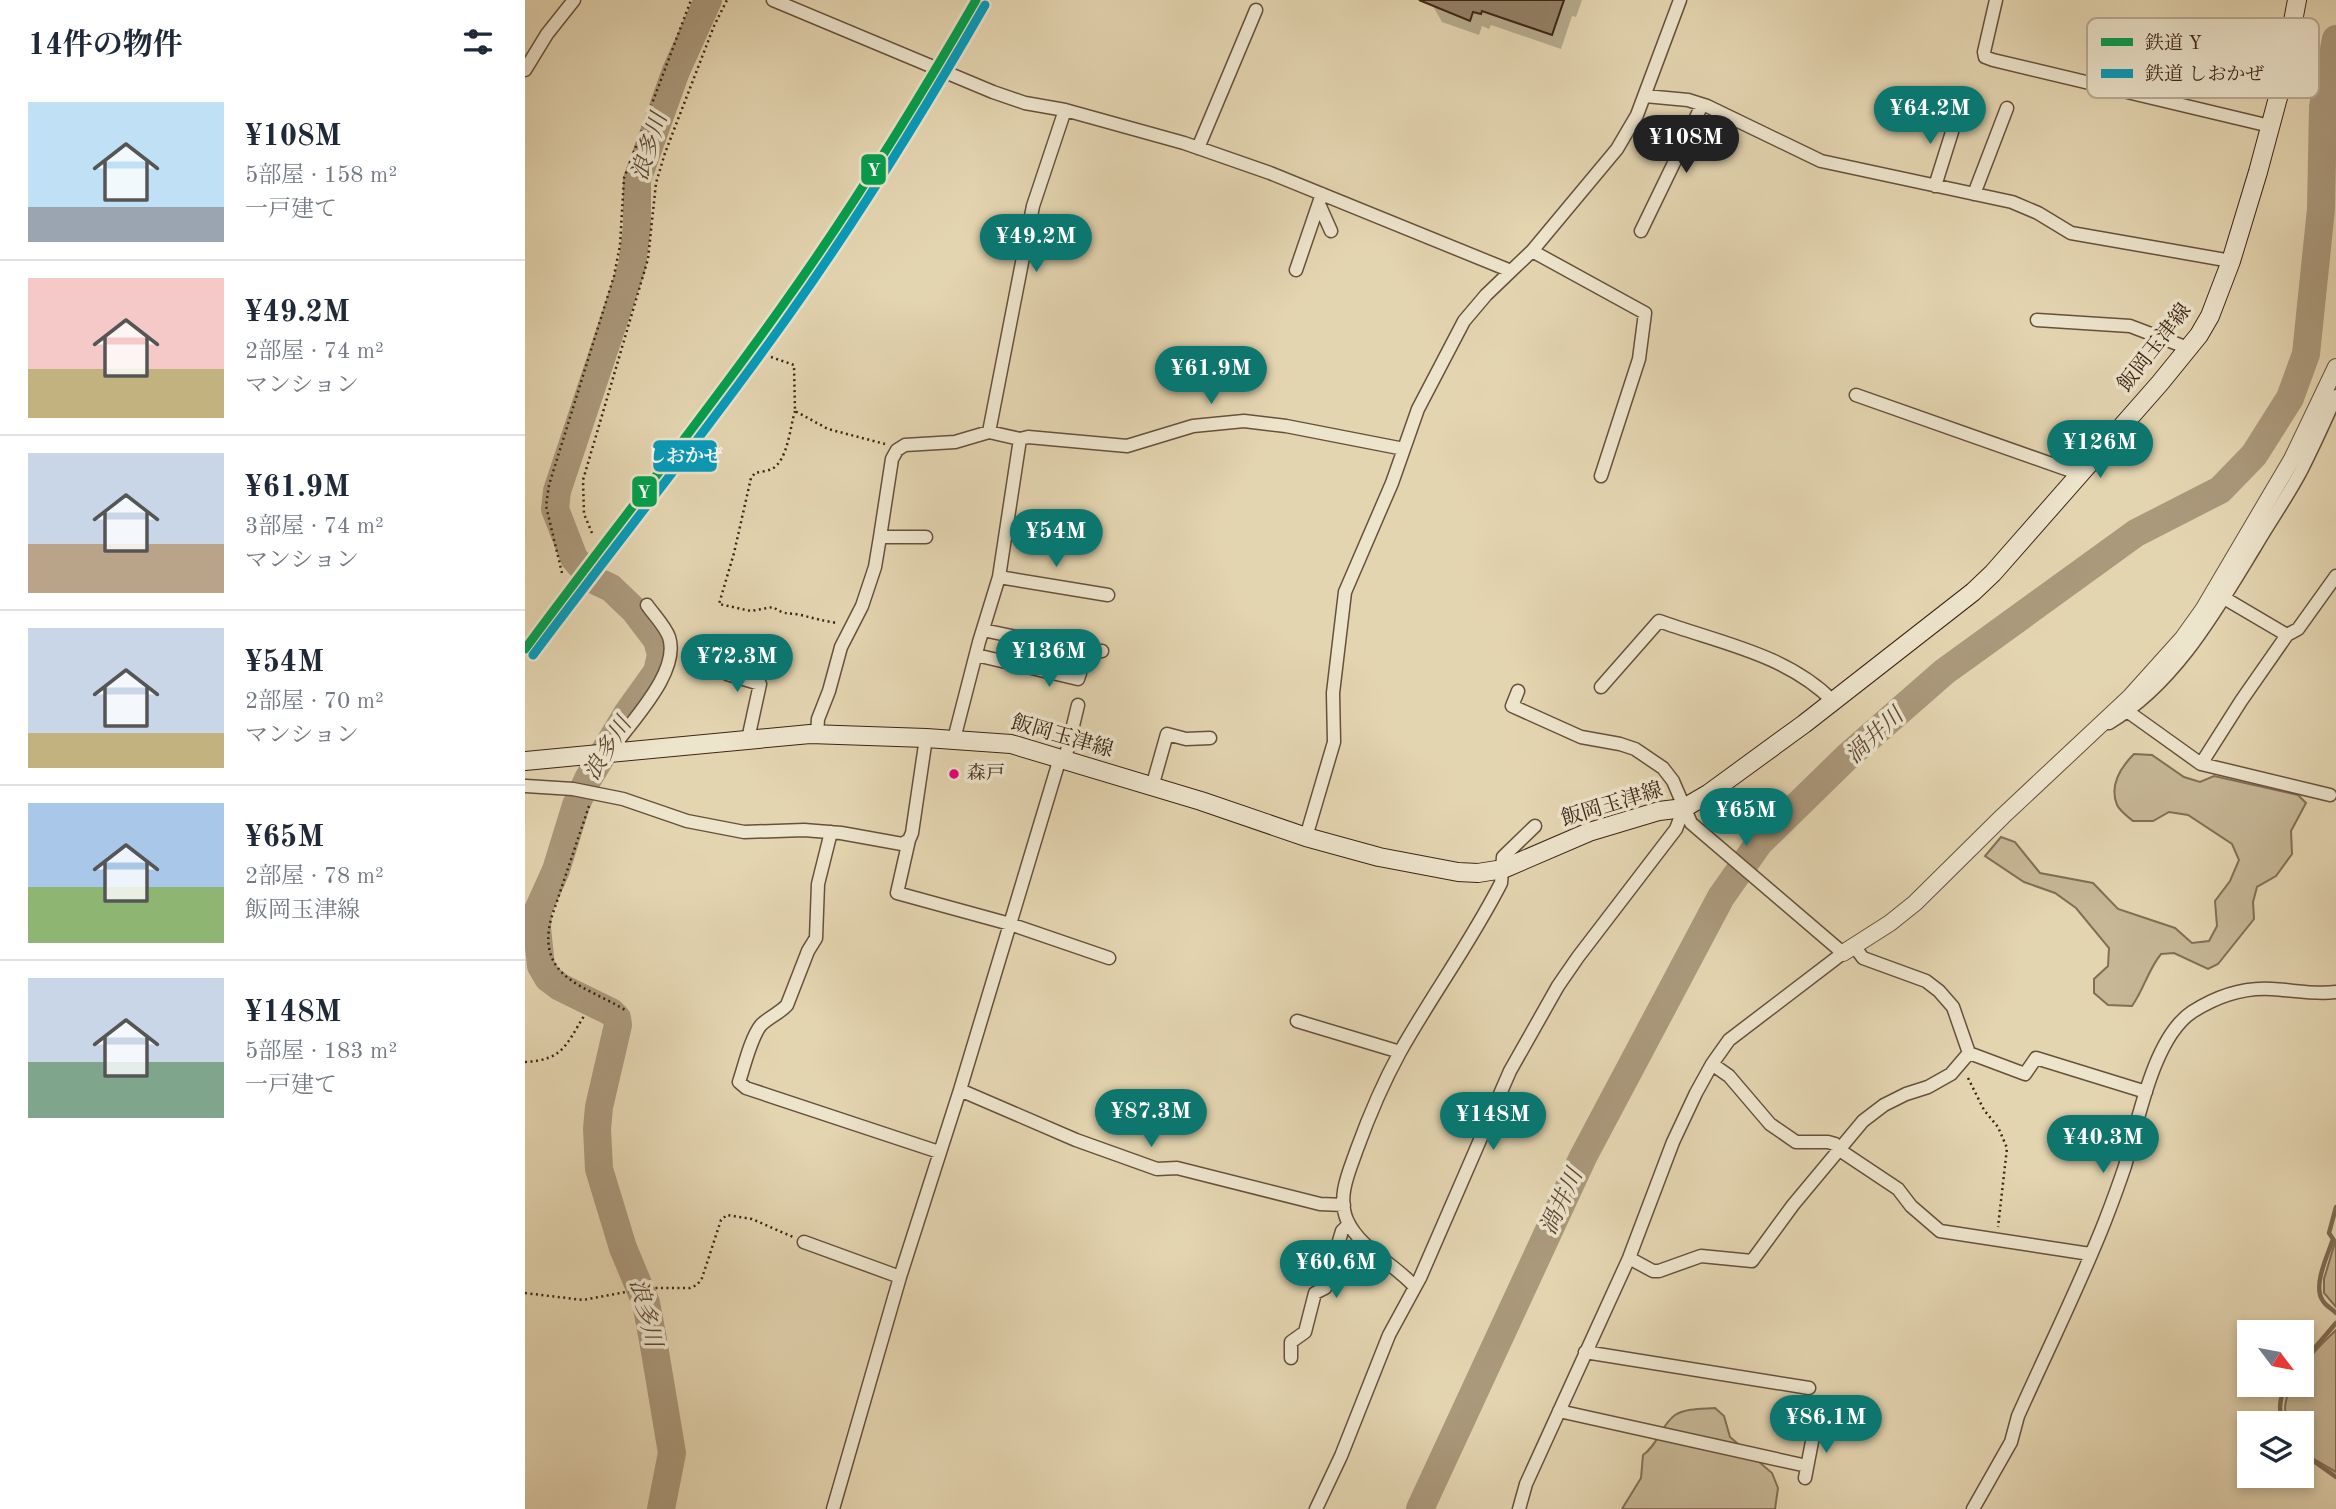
<!DOCTYPE html>
<html lang="ja">
<meta charset="utf-8">
<style>
body{margin:0;font-family:"Old Standard TT","Noto Serif JP",serif;background:#f2f2f3;color:#1f2937;height:100vh;display:flex;flex-direction:column;font-size:26px;white-space:nowrap}
*{box-sizing:border-box;margin:0}
p{font-size:23px;color:#747a83}
.icon{flex:none;width:38px;height:38px;fill:none;stroke:currentColor;stroke-width:2;stroke-linecap:round;stroke-linejoin:round}
.map{position:relative;flex:1;overflow:hidden}
.details{display:flex;flex-direction:column;background:#fff;width:525px}
.details>*{flex:none}
.needle{width:46px;rotate:122deg}
.buttons{position:absolute;left:1712px;top:1320px;display:grid;gap:14px}
.buttons a{display:grid;place-items:center;width:77px;height:77px;border-radius:0px;background:#fff;box-shadow:0 4px 10px #0003;font-size:35px}
.price{position:absolute;translate:-50% -60px;padding:0 16px;border-radius:24px;background:#0f766e;color:#fff;font-size:23px;line-height:46px;filter:drop-shadow(0 2px 4px #0008)}
.price::after{content:'';position:absolute;left:50%;top:42px;width:21px;height:16px;margin-left:-10px;background:inherit;clip-path:polygon(0 0,100% 0,50% 100%)}
.price.current{background:#222;color:#fff}
ul{padding:0;list-style:none}
li{display:flex;align-items:center;gap:21px;height:175px;padding:0 28px}
li+li{border-top:2px solid #e0e1e3}
li span{display:grid;place-items:center;flex:none;width:196px;height:140px;border-radius:0px;color:#555}
li>.icon{margin-inline-start:auto}
span .icon{width:84px;height:84px;fill:#fffc;stroke-width:1}
li b{font-size:30px}
h2{display:flex;justify-content:space-between;align-items:center;height:84px;padding:0 28px;font-size:30px}
main{display:flex;flex:1;min-height:0}
.map>svg:first-child{display:block}
.green{fill:#c7b796;stroke:#826e56;stroke-width:2}
.shadow{fill:#0003}
.lines{fill:none;stroke-linecap:round;stroke-linejoin:round}
.stream{stroke:#7f6b53;stroke-width:4.5}
.river{stroke:#ab997c;stroke-width:28}
.building{fill:#938166;stroke:#3c2515;stroke-width:2}
.minor-casing{stroke:#66513c;stroke-width:15}
.tertiary-casing{stroke:#66513c;stroke-width:18}
.secondary-casing{stroke:#3c2515;stroke-width:20}
.path{stroke:#3c2515;stroke-width:2.5;stroke-dasharray:2 3.5;stroke-linecap:butt}
.minor{stroke:#ede4cc;stroke-width:12}
.tertiary{stroke:#ede4cc;stroke-width:16}
.secondary{stroke:#ede4cc;stroke-width:18}
.rail-1-casing{stroke:#ede4cc;stroke-width:14}
.rail-2-casing{stroke:#ede4cc;stroke-width:14}
.rail-1{stroke:#03a04e;stroke-width:9}
.rail-2{stroke:#069cbc;stroke-width:9}
.bus-dot{fill:#e5007d;stroke:#ede4cc;stroke-width:2.5}
.labels{text-anchor:middle;dominant-baseline:central;stroke-width:7;stroke-linejoin:round;paint-order:stroke}
.bus-label{font-size:19px;fill:#3c2515;stroke:#ede4cc;text-anchor:start}
.street-label{font-size:21px;fill:#3c2515;stroke:#ede4cc}
.water-label{font-size:23px;font-style:italic;fill:#5d4834;stroke:#ede4cc}
.key{fill:#ede4cc;stroke:#b8ab95;stroke-width:2}
.key-label{font-size:19px;fill:#3c2515}
.line-badge{stroke:#ede4cc;stroke-width:2.5}
.badge-label{font-size:19px;text-anchor:middle;font-weight:bold;fill:#fff}
</style>
<main>
<section class="details">
<h2>14件の物件<svg class="icon" aria-label="filters" viewBox="0 0 24 24"><path d="M4 7h16M4 17h16"/><circle cx="9" cy="7" r="2"/><circle cx="15" cy="17" r="2"/></svg></h2>
<ul>
<li><span style="background:linear-gradient(#bfe0f5 75%,#9aa5b1 0)"><svg class="icon" aria-label="home" viewBox="0 0 24 24"><path d="M3 11l9-7 9 7M6 9v11h12V9"/></svg></span><div><b>¥108M</b><p>5部屋 · 158 m²</p><p>一戸建て</p></div></li>
<li><span style="background:linear-gradient(#f6c9c9 65%,#c2b280 0)"><svg class="icon" aria-label="home" viewBox="0 0 24 24"><path d="M3 11l9-7 9 7M6 9v11h12V9"/></svg></span><div><b>¥49.2M</b><p>2部屋 · 74 m²</p><p>マンション</p></div></li>
<li><span style="background:linear-gradient(#c9d6e8 65%,#b9a48a 0)"><svg class="icon" aria-label="home" viewBox="0 0 24 24"><path d="M3 11l9-7 9 7M6 9v11h12V9"/></svg></span><div><b>¥61.9M</b><p>3部屋 · 74 m²</p><p>マンション</p></div></li>
<li><span style="background:linear-gradient(#c9d6e8 75%,#c2b280 0)"><svg class="icon" aria-label="home" viewBox="0 0 24 24"><path d="M3 11l9-7 9 7M6 9v11h12V9"/></svg></span><div><b>¥54M</b><p>2部屋 · 70 m²</p><p>マンション</p></div></li>
<li><span style="background:linear-gradient(#a9c7e8 60%,#8fb573 0)"><svg class="icon" aria-label="home" viewBox="0 0 24 24"><path d="M3 11l9-7 9 7M6 9v11h12V9"/></svg></span><div><b>¥65M</b><p>2部屋 · 78 m²</p><p>飯岡玉津線</p></div></li>
<li><span style="background:linear-gradient(#c9d6e8 60%,#7fa58c 0)"><svg class="icon" aria-label="home" viewBox="0 0 24 24"><path d="M3 11l9-7 9 7M6 9v11h12V9"/></svg></span><div><b>¥148M</b><p>5部屋 · 183 m²</p><p>一戸建て</p></div></li>
</ul>
</section>
<div class="map">
<svg width="1811" height="1509" viewBox="0 0 1811 1509">
<rect width="100%" height="100%" fill="#e4d5b1"/>
<filter id="stains"><feTurbulence type="fractalNoise" baseFrequency=".00286" numOctaves="4"/><feColorMatrix values="0 0 0 0 .2 0 0 0 0 .09 0 0 0 0 .02 0 0 0 .5 -.17"/></filter>
<radialGradient id="worn" r=".72"><stop offset=".6" stop-color="#630" stop-opacity="0"/><stop offset="1" stop-color="#630" stop-opacity=".3"/></radialGradient>
<path class="green" d="M1609,754l18,1 32,22 16,5 14,-6 84,19 8,8 -15,28 1,23 -16,22 -19,11 -4,15 1,17 -36,45 -10,5 -34,-16 -13,1c-13,16 -17,35 -29,52l-24,-1 -14,-12v-14l14,-13 1,-18 -33,-40 -21,-15 -31,-11 -39,-26 16,-19 14,5 25,31 53,10 25,26 57,19 17,15 17,-2 8,-15 -2,-25 15,-20 9,-21 -7,-16 -44,-29 -19,-3 -16,9h-20c-5,-4 -13,-10 -16,-16 -8,-20 4,-38 17,-51z
M1811,1239v68l-12,-14v-14z
M1811,1330v142l-22,-13 -13,-14v-22h-13c-6,-14 -2,-26 4,-39h9c0,-23 19,-38 35,-54z
M1190,1408l9,8 6,21 42,36 6,15 -3,21h-153l19,-31 2,-23c15,-10 18,-30 32,-40 12,-7 27,-6 40,-7z"/>
<path class="shadow" d="M911,0h146l-6,17 -4,-1 -11,33 -70,-24 -2,4 -7,-3 -3,9 -37,-13 -9,-16z"/>
<g class="lines">
<path class="stream" d="M1811,1207l-7,26 4,6c-5,16 -21,47 -10,62 3,5 9,8 13,12
M1776,1364l35,-41
M1758,1423c-5,-13 -3,-27 4,-39
M1776,1452l35,25"/>
<path class="river" d="M136,1509l11,-56 -19,-113 -7,-37 -23,-55 -24,-79 -2,-40 2,-22 19,-82 -1,-7 -6,-6 -51,-25 -12,-9 -7,-12 -4,-38 1,-18 18,-40 20,-65 12,-26 39,-65 30,-42 4,-17 -4,-15 -22,-29 -24,-23 -19,-9 -18,-21 -19,-49 2,-18 75,-225 5,-40v-46l39,-109 32,-71
M895,1509l163,-352 138,-260 38,-54 89,-87 96,-84 192,-139 84,-43 34,-35 36,-57 16,-44 15,-145 2,-102 13,-68"/>
</g>
<path class="building" d="M894,0h145l-12,35 -70,-24 -1,3 -8,-2 -3,9z"/>
<g class="lines">
<g class="minor-casing">
<path id="minor" d="M248,0l220,92 32,11 40,7 119,33 86,30 241,98 21,-20 85,-102 20,-34 43,-115
M1471,0l-12,52 1,5 8,3 277,66
M1674,57l87,5
M0,70l22,-36 27,-34
M1120,96l43,4 19,6 114,55 191,41 26,11 33,20 160,28
M673,148l58,-138
M1410,186l22,-70
M1449,194l33,-86
M794,204l12,27
M1116,231l61,-126
M1007,251l113,62 -6,46 -38,117
M771,270l26,-76
M1512,320l93,6 58,22
M1331,395l224,79
M464,432l44,-226 32,-96
M495,439l8,-2 99,9 66,-20 51,-5 42,5 118,23
M401,537h-46l12,-78 5,-9 8,-5 50,-3 34,-10 31,7 -21,138 -20,65 -25,97
M474,577l109,18
M1699,598l63,37
M458,630l104,22 15,-1
M451,655l102,24 9,-27
M203,668l-1,6 33,10 -12,55
M1076,687l58,-66c61,22 127,33 174,80
M993,691l-6,15 69,31 39,7 15,5 28,19 10,13 18,42 152,130 -114,87 -17,24 -16,29 -23,49 -44,116 -103,226 -7,25
M1602,711l74,53 129,31
M1584,723c66,-39 107,-112 146,-176 15,-26 33,-51 47,-78 12,-24 23,-48 34,-73
M292,734l1,-15 11,-28 12,-44 21,-41 13,-39 5,-30
M95,750l-2,-9c18,-25 62,-71 51,-104 -4,-11 -15,-22 -22,-32
M540,759l13,-54
M1676,764l40,-63 46,-66 11,-6 38,-53
M1,786l47,3 50,10 64,22 57,11 60,-2 37,3 61,11 7,-4 3,-7 14,-95
M627,787l15,-53 19,5 24,-1
M306,832l-13,52 -2,54 -8,13 -21,54c-7,8 -18,12 -26,20 -10,12 -17,42 -22,57l7,6 193,64
M781,837l28,-95 -1,-49 12,-101 47,-109 26,-74 46,-88 22,-26 25,-24
M384,840l-12,53 113,31 99,34
M1329,946l9,12 63,23 13,10 14,16 16,46 56,21 11,-16 110,34
M772,1021l103,31
M1187,1064l17,12 41,48 26,18h32l7,2 9,9 54,36 13,17 29,25 150,23
M435,1090l116,50 81,29 20,-1 143,36 24,1
M279,1242l96,35
M1104,1258l24,13h6l42,-15 51,5 41,-56 70,-84 21,-16 22,-11 22,-7 23,-13 18,-21
M890,1287c-20,-23 -55,-38 -68,-67 -10,-24 2,-48 10,-71 12,-33 26,-66 43,-97 32,-57 71,-110 101,-169l2,-26 32,-31
M1060,1352l224,36
M766,1358v-16l14,-10 10,-39 10,-5 17,-57 7,-7
M1034,1411l248,55
M1277,1413c9,13 16,13 31,13
M1280,1478l10,-52
M308,1509l67,-232 60,-187 100,-332
M791,1509l25,-53 48,-121 31,-57 90,-207 48,-85 20,-29 98,-128 8,-21
M1448,1509l38,-67 7,-26c29,-65 61,-129 87,-195 7,-18 14,-37 20,-55 13,-44 28,-128 67,-154 25,-16 51,-25 80,-23 21,1 43,6 64,3"/>
</g>
<g class="tertiary-casing">
<path id="tertiary" d="M1318,953l47,-30 25,-20 88,-87 127,-119 53,-59 20,-28 89,-151 44,-92"/>
</g>
<g class="secondary-casing">
<path id="secondary" d="M0,761l285,-27 116,4 85,6 190,57 105,36 73,20 79,15 20,1 25,-4 86,-37 70,-21 25,-3 24,-14 96,-70 169,-132 20,-19 167,-190 39,-48 11,-19 21,-55 27,-89 22,-82 17,-90"/>
</g>
<path class="path" d="M246,357l23,8 1,46 33,18 57,15
M270,411c-5,16 -7,49 -23,58 -5,2 -12,3 -17,4l-4,5 -17,75 -15,51 32,7 22,-4c13,9 15,5 28,8 12,3 23,6 36,8
M67,533l-8,-19 -1,-34 65,-221 8,-76 9,-30 49,-127 13,-26
M37,573l-16,-67 3,-21 65,-209 6,-31 4,-67 67,-178
M64,806l-38,113c-15,60 36,67 74,91
M0,1062c38,-2 41,-17 59,-46
M1443,1078l16,32 14,17 9,21 -9,79
M0,1293l58,7 64,-12h43l7,-3 5,-7 19,-58 6,-5 25,4 41,18"/>
<use href="#minor" class="minor"/>
<use href="#tertiary" class="tertiary"/>
<use href="#secondary" class="secondary"/>
<g class="rail-1-casing">
<path id="rail-1" d="M0,649c84,-114 173,-224 255,-340 71,-99 135,-203 196,-309"/>
</g>
<g class="rail-2-casing">
<path id="rail-2" d="M8,655c85,-114 174,-224 256,-340 71,-100 135,-204 196,-310"/>
</g>
<use href="#rail-1" class="rail-1"/>
<use href="#rail-2" class="rail-2"/>
</g>
<circle class="bus-dot" cx="429" cy="774" r="6"/>
<g class="labels">
<g class="bus-label">
<text x="442" y="774">森戸</text>
</g>
<g class="street-label">
<text transform="translate(1630 348) rotate(-52)">飯岡玉津線</text>
<text transform="translate(537 737) rotate(16)">飯岡玉津線</text>
<text transform="translate(1087 805) rotate(-17)">飯岡玉津線</text>
</g>
<g class="water-label">
<text transform="translate(125 147) rotate(-72)">浪多川</text>
<text transform="translate(1350 736) rotate(-43)">渦井川</text>
<text transform="translate(83 749) rotate(-58)">浪多川</text>
<text transform="translate(1037 1202) rotate(-65)">渦井川</text>
<text transform="translate(120 1313) rotate(76)">浪多川</text>
</g>
</g>
<rect x="1562" y="18" width="232" height="80" rx="10" class="key"/>
<rect x="1576" y="38" width="32" height="8" fill="#03a04e"/>
<rect x="1576" y="69" width="32" height="9" fill="#069cbc"/>
<g class="key-label">
<text x="1620" y="49">鉄道 Y</text>
<text x="1620" y="80">鉄道 しおかぜ</text>
</g>
<g class="line-badge">
<rect x="335" y="153" width="27" height="33" rx="7" fill="#03a04e"/>
<rect x="127" y="439" width="66" height="34" rx="7" fill="#069cbc"/>
<rect x="106" y="475" width="27" height="33" rx="7" fill="#03a04e"/>
</g>
<g class="badge-label">
<text x="349" y="176">Y</text>
<text x="160" y="462">しおかぜ</text>
<text x="119" y="498">Y</text>
</g>
<rect width="100%" height="100%" filter="url(#stains)"/>
<rect width="100%" height="100%" fill="url(#worn)"/>
</svg>
<div class="buttons">
<a><svg class="needle" viewBox="-14 -14 28 28"><path d="M0-13l5 13h-10z" fill="#e53935"/><path d="M0 13l5-13h-10z" fill="#747a83"/></svg></a>
<a><svg class="icon" aria-label="layers" viewBox="0 0 24 24"><path d="M12 4l9 5-9 5-9-5zM3 14l9 5 9-5"/></svg></a>
</div>
<b class="price" style="left:1405px;top:146px">¥64.2M</b>
<b class="price current" style="left:1161px;top:175px">¥108M</b>
<b class="price" style="left:511px;top:274px">¥49.2M</b>
<b class="price" style="left:686px;top:406px">¥61.9M</b>
<b class="price" style="left:1575px;top:480px">¥126M</b>
<b class="price" style="left:531px;top:569px">¥54M</b>
<b class="price" style="left:524px;top:689px">¥136M</b>
<b class="price" style="left:212px;top:694px">¥72.3M</b>
<b class="price" style="left:1221px;top:848px">¥65M</b>
<b class="price" style="left:626px;top:1149px">¥87.3M</b>
<b class="price" style="left:968px;top:1152px">¥148M</b>
<b class="price" style="left:1578px;top:1175px">¥40.3M</b>
<b class="price" style="left:811px;top:1300px">¥60.6M</b>
<b class="price" style="left:1301px;top:1455px">¥86.1M</b>
</div>
</main>
